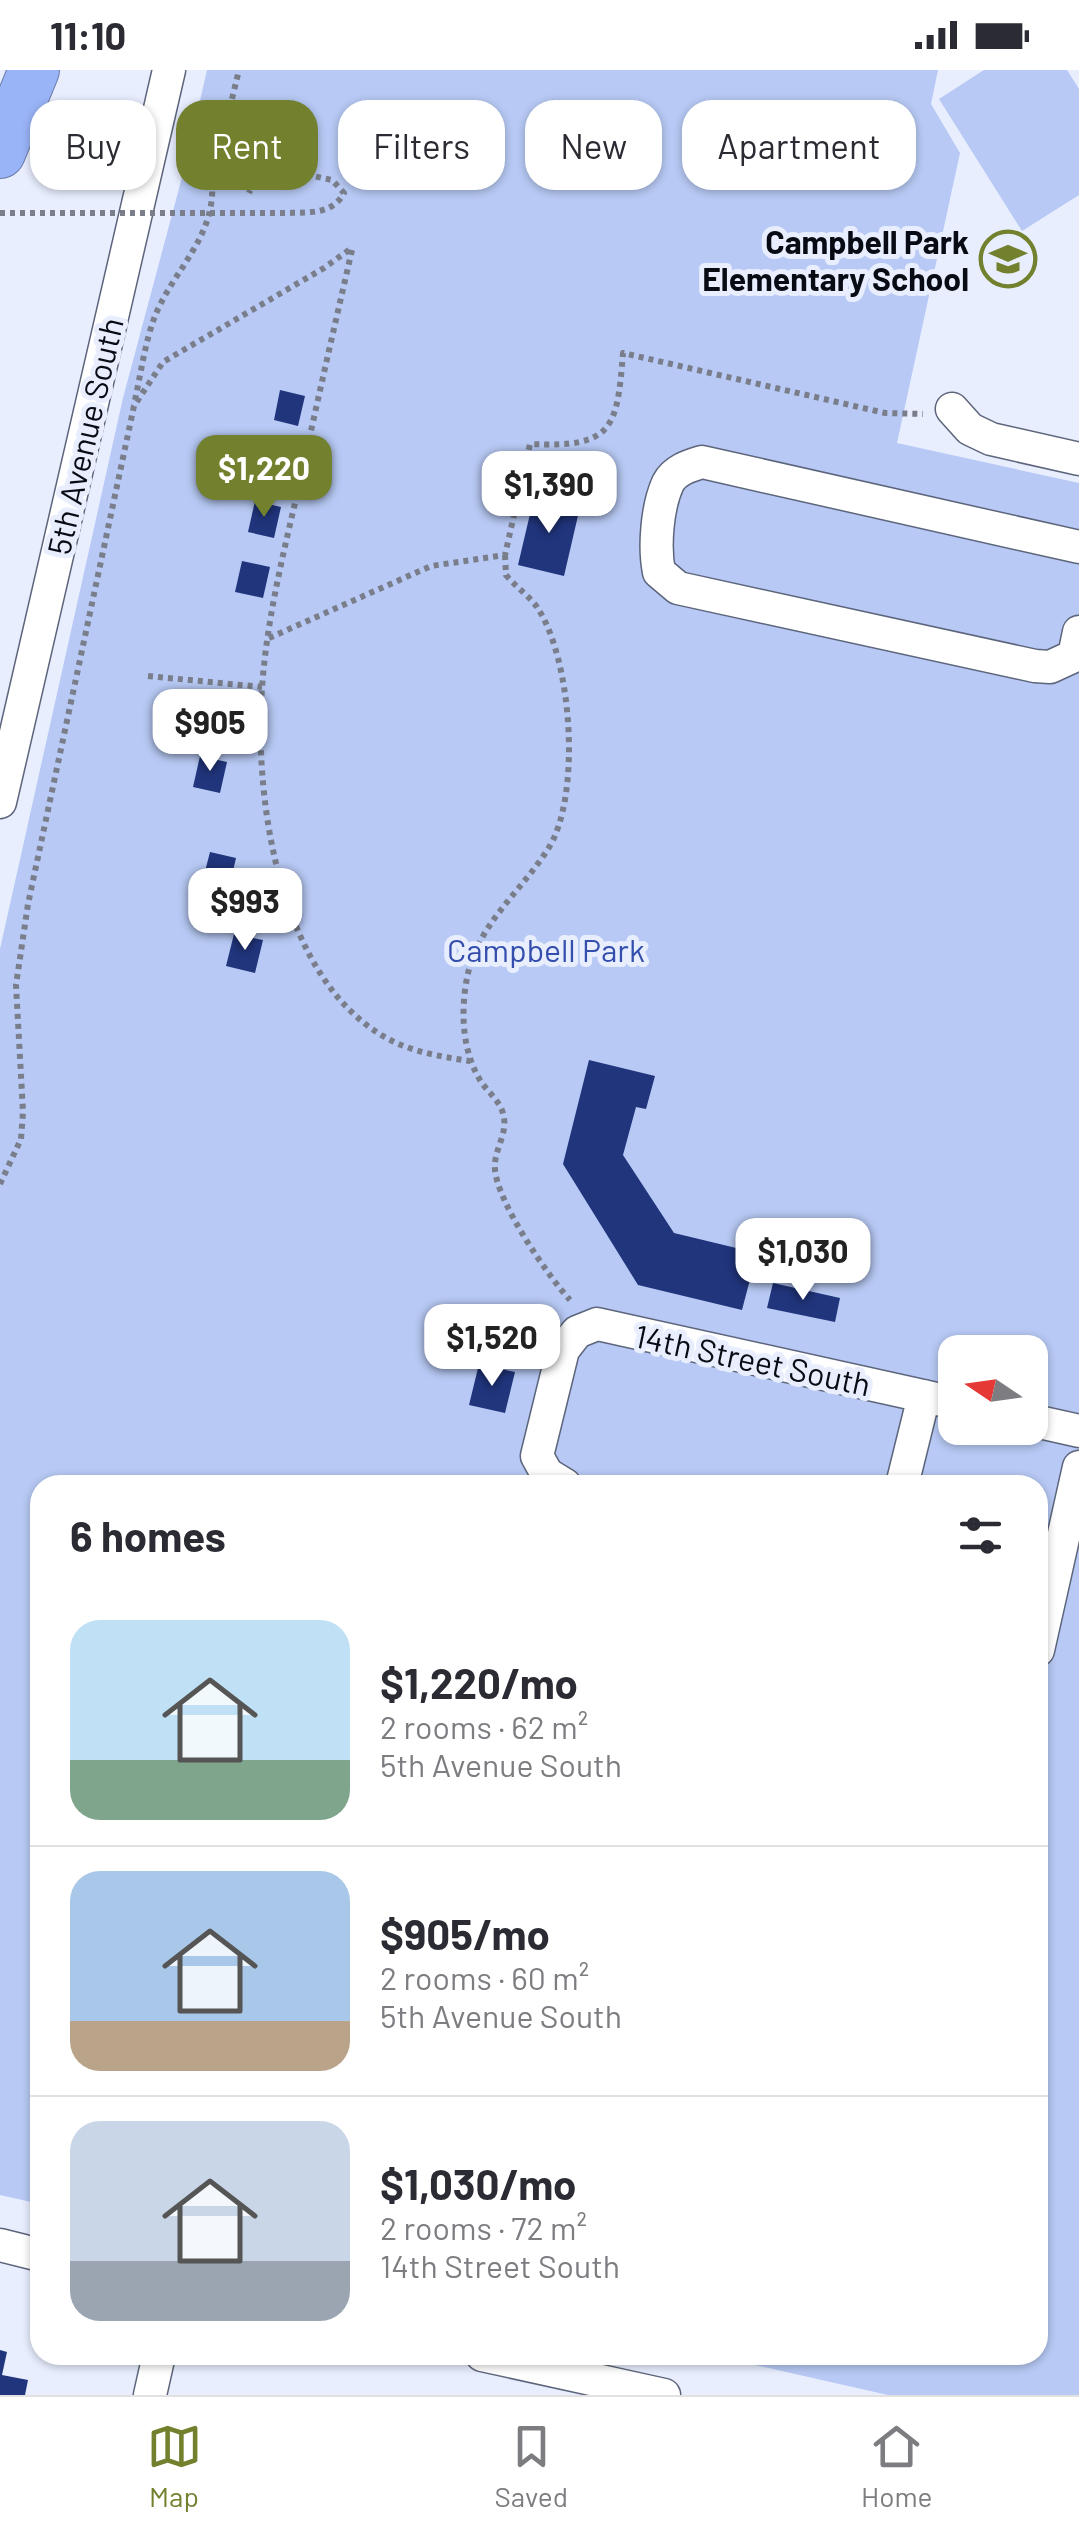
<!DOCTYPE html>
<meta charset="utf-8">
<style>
body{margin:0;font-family:Barlow,sans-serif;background:#f2f2f3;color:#2b2b33;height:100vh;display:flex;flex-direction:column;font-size:38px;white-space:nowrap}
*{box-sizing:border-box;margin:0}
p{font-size:32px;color:#7c7c81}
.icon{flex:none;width:55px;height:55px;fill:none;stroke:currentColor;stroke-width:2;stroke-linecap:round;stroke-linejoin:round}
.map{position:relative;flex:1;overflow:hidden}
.details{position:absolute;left:30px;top:1405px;width:1018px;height:890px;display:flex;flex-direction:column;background:#fff;border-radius:30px;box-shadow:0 2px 8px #0004}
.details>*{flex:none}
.banner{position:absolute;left:30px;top:30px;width:1020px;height:90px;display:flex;gap:20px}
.needle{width:65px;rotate:283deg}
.controls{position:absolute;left:938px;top:1265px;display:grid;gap:20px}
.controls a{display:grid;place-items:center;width:110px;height:110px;border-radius:20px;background:#fff;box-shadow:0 2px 8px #0004;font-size:50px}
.price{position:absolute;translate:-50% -85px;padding:0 22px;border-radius:20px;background:#fff;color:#222;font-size:32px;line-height:65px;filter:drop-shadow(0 2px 5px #0008)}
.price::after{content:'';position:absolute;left:50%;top:60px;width:30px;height:22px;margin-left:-15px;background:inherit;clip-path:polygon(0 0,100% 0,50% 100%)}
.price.selected{background:#73812f;color:#fff}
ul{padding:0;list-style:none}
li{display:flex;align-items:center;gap:30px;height:250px;padding:0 40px}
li+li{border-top:2px solid #e1e1e2}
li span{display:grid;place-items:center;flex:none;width:280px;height:200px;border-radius:30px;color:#555}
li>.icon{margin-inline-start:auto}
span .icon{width:120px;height:120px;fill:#fffc;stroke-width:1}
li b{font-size:42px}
h2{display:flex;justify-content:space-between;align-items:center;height:120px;padding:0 40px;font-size:42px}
.chip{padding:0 35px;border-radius:30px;background:#fff;box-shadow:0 2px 8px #0004;font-size:35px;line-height:90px}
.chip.selected{background:#73812f;color:#fff}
.status{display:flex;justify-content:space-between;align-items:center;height:70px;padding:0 50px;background:#fff;direction:ltr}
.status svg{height:28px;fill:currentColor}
.dock{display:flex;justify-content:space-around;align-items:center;height:140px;border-top:2px solid #e1e1e2;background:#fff;font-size:28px;color:#7c7c81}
.dock a{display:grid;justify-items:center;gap:5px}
.dock .selected{color:#73812f}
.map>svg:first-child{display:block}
.green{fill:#b7c9f4;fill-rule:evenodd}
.building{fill:#21357d}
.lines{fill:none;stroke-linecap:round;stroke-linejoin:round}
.minor-casing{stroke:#5c657b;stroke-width:35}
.highway-casing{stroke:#6779a8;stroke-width:52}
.path{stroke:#797e8a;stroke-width:6;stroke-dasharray:5 5;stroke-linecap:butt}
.minor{stroke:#fff;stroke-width:32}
.highway{stroke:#9ab4f8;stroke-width:50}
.path-bridge{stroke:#797e8a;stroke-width:6;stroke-dasharray:5 5;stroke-linecap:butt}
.labels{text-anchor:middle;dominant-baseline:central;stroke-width:10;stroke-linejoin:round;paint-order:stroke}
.poi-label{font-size:32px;font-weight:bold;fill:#080b13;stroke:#e8eefe;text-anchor:end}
.street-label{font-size:32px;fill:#080b13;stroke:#e8eefe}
.park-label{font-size:32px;fill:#344ead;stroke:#e8eefe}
</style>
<div class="status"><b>11:10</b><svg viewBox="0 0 49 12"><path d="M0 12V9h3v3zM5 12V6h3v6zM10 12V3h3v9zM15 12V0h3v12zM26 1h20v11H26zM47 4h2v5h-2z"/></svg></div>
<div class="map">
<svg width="1079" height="2325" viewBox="0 0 1079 2325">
<rect width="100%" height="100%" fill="#e8eefe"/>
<path class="green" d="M207,0h731l-7,34 29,49 -63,290 182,40v1912h-191l-177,-40h327v-870h-998v719l-40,-9v-1246l123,-551 62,-232zM955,1282h75v76h-75z
M984,0h83l12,19v106l-57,36 -83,-132z"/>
<path class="building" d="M280,320l25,6 -7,30 -24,-6z
M534,427l46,10 -16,69 -46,-11z
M255,431l26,6 -7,31 -26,-6z
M242,491l28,6 -7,31 -28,-6z
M200,686l27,6 -7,31 -27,-6z
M210,782l26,6 -7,31 -27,-6z
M234,864l29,6 -8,33 -29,-7z
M589,990l66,16 -9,33 -10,-2 -13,48 51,78 83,20 -15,57 -104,-25 -75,-121z
M773,1170l40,9 -3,14 -41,-9z
M773,1213l67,15 -5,24 -68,-14z
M479,1294l36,8 -10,41 -36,-8z
M0,2280l7,2 -5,23 26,5 -3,15h-25z"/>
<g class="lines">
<g class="minor-casing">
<path id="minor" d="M952,339l18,20 21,10 88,20
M1079,477l-377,-85c-13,4 -27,8 -34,21 -11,24 -14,64 -9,89l19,16 357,78 15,1 24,-11 5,-24
M0,732l169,-732
M1030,1350l49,11
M565,1415l-18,-11 -10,-18 26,-106 14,-18 20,-8 358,79
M902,1415l22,-89
M1038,1580l41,-183
M0,2175l40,10
M482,2285l182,40
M150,2325l9,-40"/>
</g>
<g class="highway-casing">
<path id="highway" d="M0,83l34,-83"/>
</g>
<path class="path" d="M352,180c-18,78 -36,157 -53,236 -17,73 -36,148 -38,224 -4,105 23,268 122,326 27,16 56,20 86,25
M135,330c6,-27 10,-58 20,-84 19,-47 61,-79 57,-134l27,-112
M505,485l1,20c9,11 23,21 31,32 35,52 45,189 11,242 -26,41 -66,72 -79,120 -9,36 -8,80 11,111 8,13 22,22 24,38 3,17 -11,34 -9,52 3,33 52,105 75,130
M269,568l162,-72 74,-11 25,-111c83,4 87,-15 93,-91l262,60 38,1
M148,606l114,11
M0,1114l21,-45 2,-27 -7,-127 12,-81 106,-498 29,-44 161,-94 29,-21"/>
<use href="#minor" class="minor"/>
<use href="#highway" class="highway"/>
<path class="path-bridge" d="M0,143h287c22,-1 45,2 57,-20l-12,-13 -42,-9 -24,2 -10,6 -7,14"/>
</g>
<defs>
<g id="school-ring" transform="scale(2.875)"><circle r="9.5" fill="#e8eefe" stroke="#73812f" stroke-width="1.5"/><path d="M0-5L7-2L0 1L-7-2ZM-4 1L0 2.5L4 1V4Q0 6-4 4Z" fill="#73812f"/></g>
</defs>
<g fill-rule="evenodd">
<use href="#school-ring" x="1008" y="189"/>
</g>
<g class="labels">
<g class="poi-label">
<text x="969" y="171">Campbell Park<tspan x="969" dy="37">Elementary School</tspan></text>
</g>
<g class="street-label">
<text transform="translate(84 366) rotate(-77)">5th Avenue South</text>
<text transform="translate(753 1289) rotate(12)">14th Street South</text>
</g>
<g class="park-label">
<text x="546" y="879">Campbell Park</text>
</g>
</g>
</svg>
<div class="controls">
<a><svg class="needle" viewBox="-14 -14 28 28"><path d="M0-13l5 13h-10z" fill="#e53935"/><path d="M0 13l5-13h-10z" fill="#7c7c81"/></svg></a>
</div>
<b class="price selected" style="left:264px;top:450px">$1,220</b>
<b class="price" style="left:549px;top:466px">$1,390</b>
<b class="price" style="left:210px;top:704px">$905</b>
<b class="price" style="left:245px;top:883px">$993</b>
<b class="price" style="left:803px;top:1233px">$1,030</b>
<b class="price" style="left:492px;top:1319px">$1,520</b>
<div class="banner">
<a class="chip">Buy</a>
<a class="chip selected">Rent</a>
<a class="chip">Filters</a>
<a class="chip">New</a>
<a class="chip">Apartment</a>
</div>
<section class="details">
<h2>6 homes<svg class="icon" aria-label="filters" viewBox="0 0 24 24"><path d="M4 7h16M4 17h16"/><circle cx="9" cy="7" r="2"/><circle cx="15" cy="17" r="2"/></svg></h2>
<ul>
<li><span style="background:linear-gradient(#bfe0f5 70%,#7fa58c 0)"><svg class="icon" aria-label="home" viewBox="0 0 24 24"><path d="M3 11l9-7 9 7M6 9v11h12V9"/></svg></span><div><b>$1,220/mo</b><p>2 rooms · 62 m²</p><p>5th Avenue South</p></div></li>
<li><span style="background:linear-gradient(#a9c7e8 75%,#b9a48a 0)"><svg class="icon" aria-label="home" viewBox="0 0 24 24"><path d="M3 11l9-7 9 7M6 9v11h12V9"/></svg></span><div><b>$905/mo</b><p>2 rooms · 60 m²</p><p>5th Avenue South</p></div></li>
<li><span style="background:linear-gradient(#c9d6e8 70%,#9aa5b1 0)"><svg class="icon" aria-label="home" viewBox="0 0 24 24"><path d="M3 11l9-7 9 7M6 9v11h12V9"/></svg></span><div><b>$1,030/mo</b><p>2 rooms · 72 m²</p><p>14th Street South</p></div></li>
</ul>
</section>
</div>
<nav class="dock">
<a class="selected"><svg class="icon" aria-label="map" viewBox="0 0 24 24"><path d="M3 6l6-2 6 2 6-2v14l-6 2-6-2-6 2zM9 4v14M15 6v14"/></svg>Map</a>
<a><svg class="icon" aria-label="saved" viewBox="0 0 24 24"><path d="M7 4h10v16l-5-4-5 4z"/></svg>Saved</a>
<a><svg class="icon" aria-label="home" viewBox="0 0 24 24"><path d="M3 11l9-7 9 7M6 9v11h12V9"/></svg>Home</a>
</nav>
